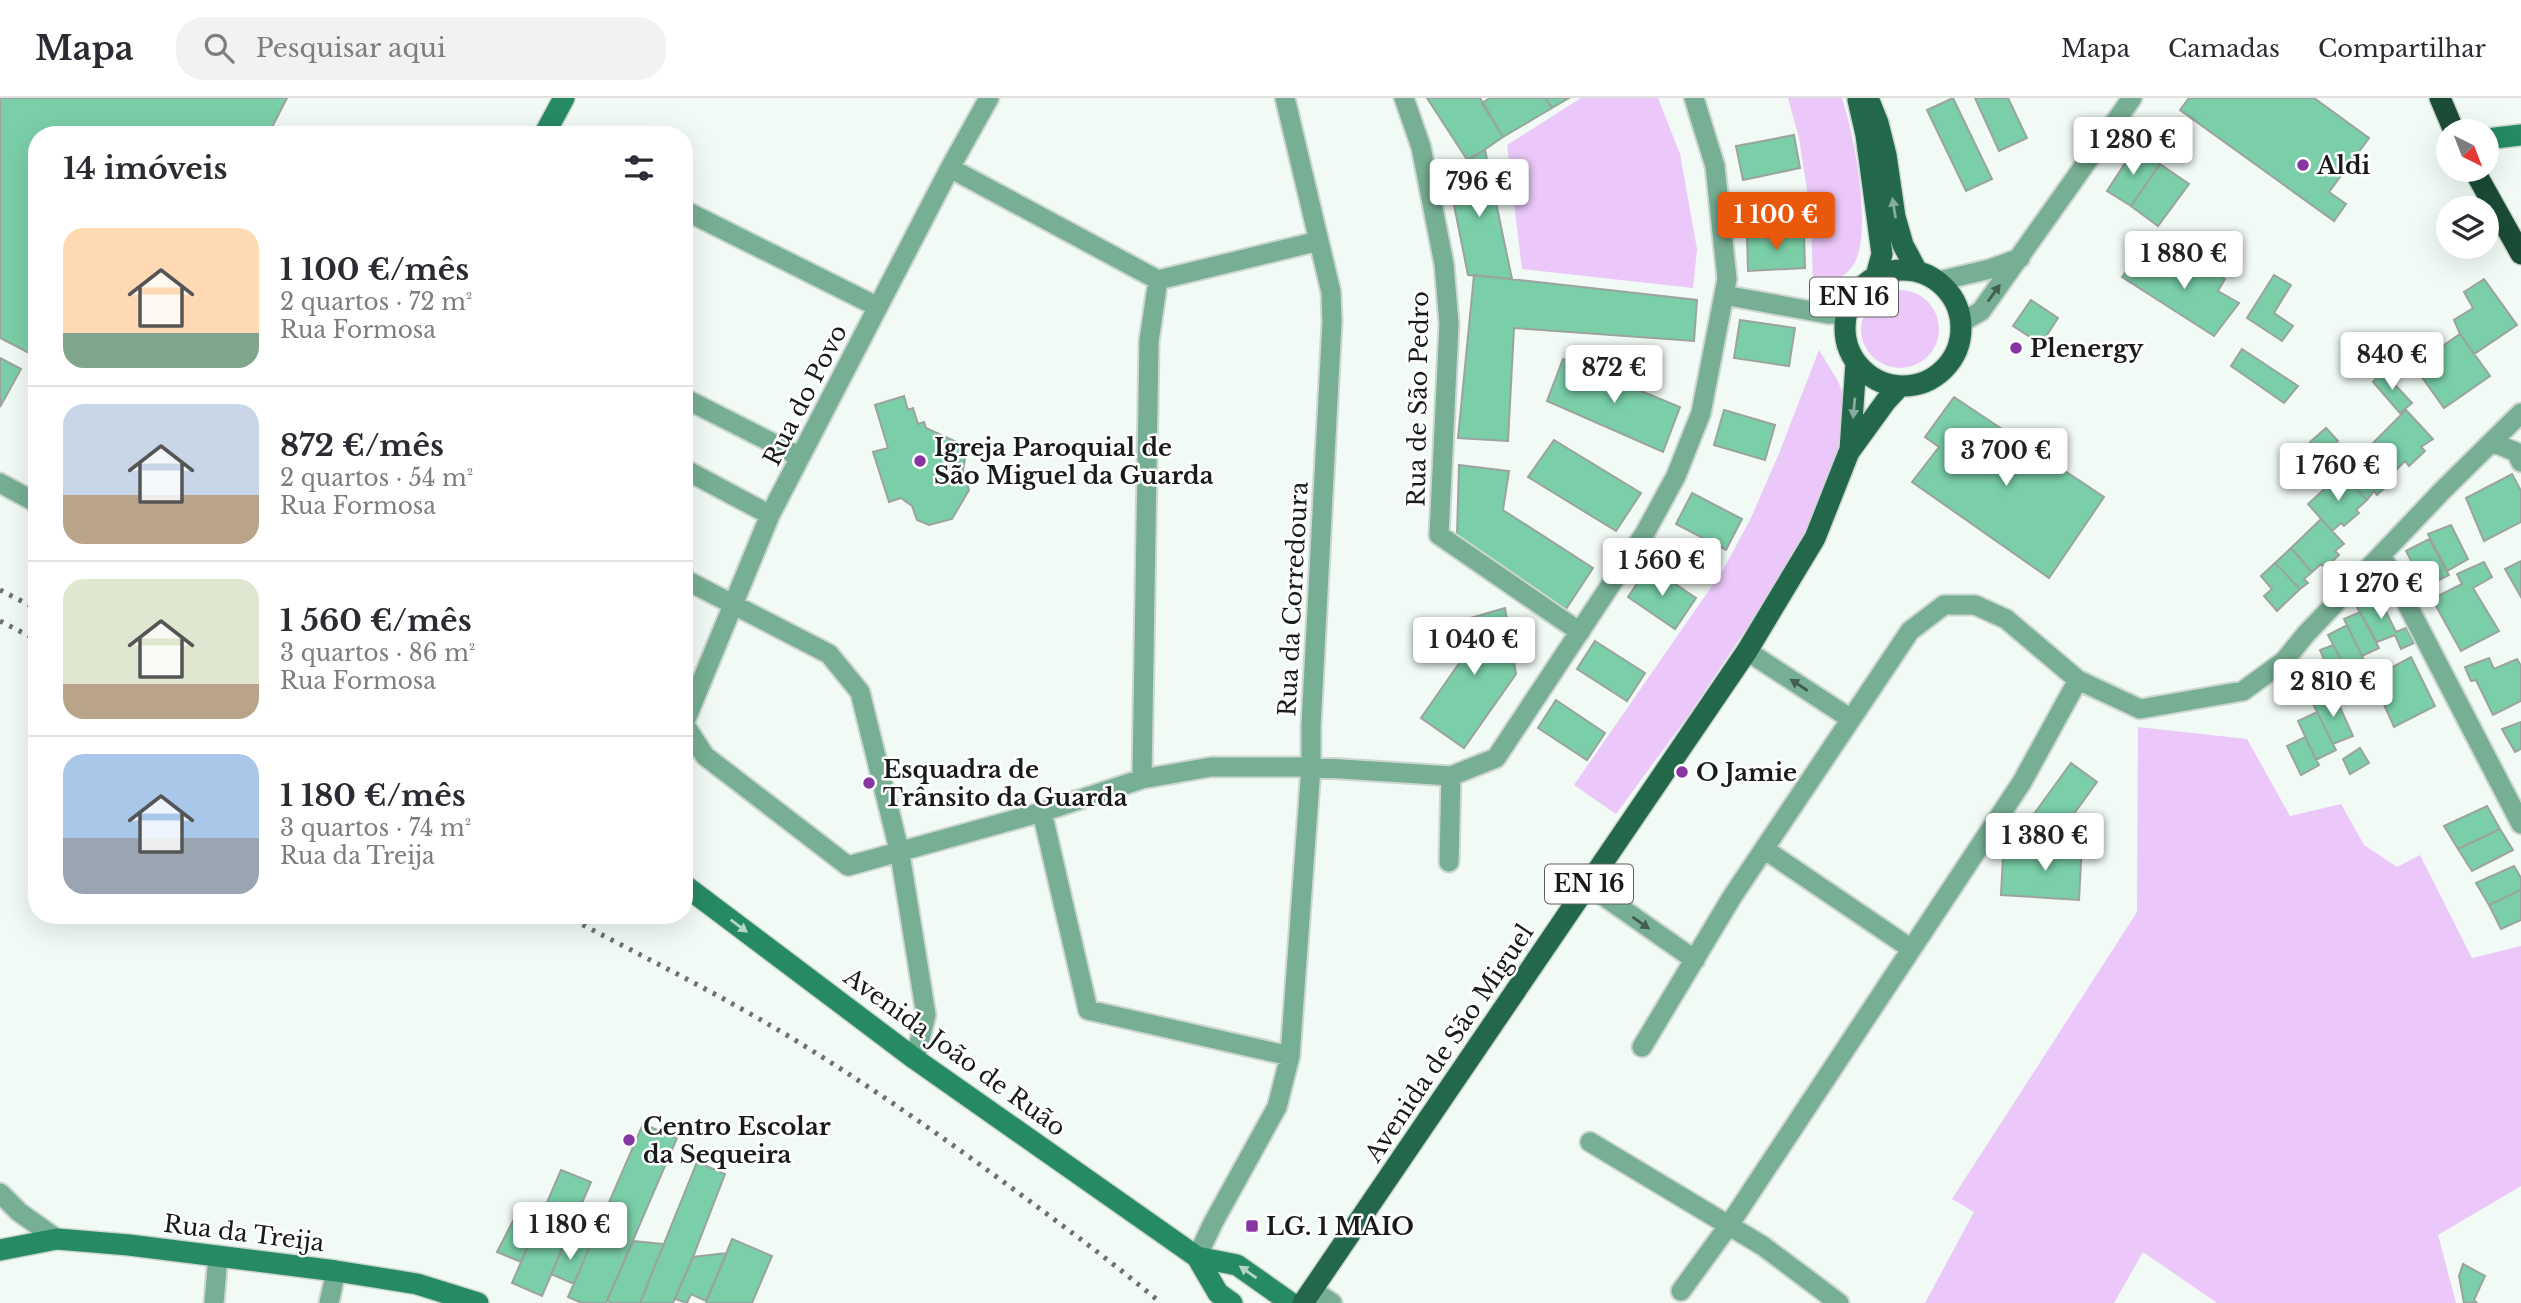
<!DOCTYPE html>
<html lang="pt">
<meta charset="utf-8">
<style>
body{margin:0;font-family:"Libre Baskerville",serif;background:#f2f2f3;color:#2b2b33;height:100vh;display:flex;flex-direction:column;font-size:26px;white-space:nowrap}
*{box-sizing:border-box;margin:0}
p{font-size:23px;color:#7c7c81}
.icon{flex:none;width:38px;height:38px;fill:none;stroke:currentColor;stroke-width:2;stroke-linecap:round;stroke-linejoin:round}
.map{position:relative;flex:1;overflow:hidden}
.drawer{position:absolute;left:28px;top:28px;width:665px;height:798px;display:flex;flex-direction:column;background:#fff;border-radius:28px;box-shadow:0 7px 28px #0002}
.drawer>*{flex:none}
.needle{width:46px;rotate:138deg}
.buttons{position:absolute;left:2436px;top:21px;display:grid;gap:14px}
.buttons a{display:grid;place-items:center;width:63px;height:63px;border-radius:50%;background:#fff;box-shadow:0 7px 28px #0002;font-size:35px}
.price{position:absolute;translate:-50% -60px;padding:0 16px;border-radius:7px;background:#fff;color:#222;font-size:23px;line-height:46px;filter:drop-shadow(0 2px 4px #0008)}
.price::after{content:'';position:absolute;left:50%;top:42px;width:21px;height:16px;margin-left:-10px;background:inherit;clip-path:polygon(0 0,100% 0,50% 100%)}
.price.selected{background:#ea580c;color:#fff}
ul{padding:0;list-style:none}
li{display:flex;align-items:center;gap:21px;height:175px;padding:0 35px}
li+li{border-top:2px solid #e1e1e2}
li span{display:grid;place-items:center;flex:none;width:196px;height:140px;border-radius:21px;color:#555}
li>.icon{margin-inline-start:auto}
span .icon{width:84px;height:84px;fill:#fffc;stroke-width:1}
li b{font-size:30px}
h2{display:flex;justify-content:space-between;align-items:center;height:84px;padding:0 35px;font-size:30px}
header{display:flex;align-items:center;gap:42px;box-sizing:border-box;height:98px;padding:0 35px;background:#fff;border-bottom:2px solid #e1e1e2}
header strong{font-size:33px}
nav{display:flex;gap:38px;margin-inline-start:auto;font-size:24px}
.search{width:490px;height:63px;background:#f2f2f3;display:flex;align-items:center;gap:18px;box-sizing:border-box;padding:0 24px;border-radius:28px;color:#7c7c81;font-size:26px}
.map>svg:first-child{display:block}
.green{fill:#ebc8f9}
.building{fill:#7acfa8;stroke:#9aa39e;stroke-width:2}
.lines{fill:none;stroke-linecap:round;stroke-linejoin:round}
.street-casing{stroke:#ced6d2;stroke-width:23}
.secondary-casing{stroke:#ced6d2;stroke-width:24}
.primary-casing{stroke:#ced6d2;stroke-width:24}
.highway-casing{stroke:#ced6d2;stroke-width:24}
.street{stroke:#76af93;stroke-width:19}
.secondary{stroke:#268a64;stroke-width:21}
.primary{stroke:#24684c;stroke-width:21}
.highway{stroke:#1a4c37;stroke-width:21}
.rail{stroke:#6c716e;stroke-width:5;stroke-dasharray:3.5 7;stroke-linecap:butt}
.oneway{fill:#87ac9d}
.oneway2{fill:#425e50}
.oneway3{fill:#b3d6c9}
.poi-dot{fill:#8835a4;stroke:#fff;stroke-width:2.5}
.labels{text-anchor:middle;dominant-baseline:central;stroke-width:5;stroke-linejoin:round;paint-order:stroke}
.shield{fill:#fff;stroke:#5d5f5e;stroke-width:2}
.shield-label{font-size:23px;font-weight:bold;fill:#181b19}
.poi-label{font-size:24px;font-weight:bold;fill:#181b19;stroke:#fff;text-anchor:start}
.street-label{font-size:24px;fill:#181b19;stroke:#fff}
</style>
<header>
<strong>Mapa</strong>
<div class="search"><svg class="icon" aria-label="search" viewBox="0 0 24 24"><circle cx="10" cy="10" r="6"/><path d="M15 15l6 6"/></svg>Pesquisar aqui</div>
<nav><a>Mapa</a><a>Camadas</a><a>Compartilhar</a></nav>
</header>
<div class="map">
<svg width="2521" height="1205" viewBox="0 0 2521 1205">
<rect width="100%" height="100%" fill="#f1faf5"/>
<path class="green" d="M1581,0h77l22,56 17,95 -4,39 -171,-19 -15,-124z
M1788,0h54c12,36 31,133 12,166 -8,14 -27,20 -41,26l-2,-74 -12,-78z
M1861 231a39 39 0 1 1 78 0a39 39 0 1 1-78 0Z
M1819,252l19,31 4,11 1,45 -36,101 -119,178 -72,98 -42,-29 149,-215 28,-52 29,-67z
M2138,629l109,12 43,77 51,-12 23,41 33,22 23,-12 52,103 49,-12v240l-83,49 18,68h-239l-74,-51 -29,51h-189l49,-91 -22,-13 185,-287z"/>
<path class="building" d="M0,0h287l-19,37h-231v222l-37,-19z
M1427,0h53l23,39 -35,24z
M1490,0h55l7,10 -49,29 -21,-34z
M1545,0h24l-17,10z
M1953,0l39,81 -26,12 -39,-81z
M1975,0h33l19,40 -28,13z
M2189,0h125l55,40 -40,54 17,12 -12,17 -154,-111z
M1794,37l6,33 -57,12 -7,-34z
M2135,50l25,16 -29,42 -24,-15z
M1485,52l27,129 -44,-4 -21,-105z
M2160,66l29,20 -31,42 -27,-20z
M1804,136l1,34 -57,3 -1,-35z
M2142,151l47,31 12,-17 24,16 -7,12 21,12 -25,33 -92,-59z
M1474,177l223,25 -3,41 -180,-13 -6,113 -50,-3z
M2274,177l17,10 -17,28 19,13 -11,15 -35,-23z
M2484,181l33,46 -43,29 -14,-20 -6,-14 19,-12 -9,-16z
M2031,202l27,18 -17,26 -28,-18z
M1740,222l55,8 -6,38 -55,-8z
M2460,236l30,42 -46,32 -30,-42z
M2242,251l56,37 -14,17 -53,-37z
M0,260l21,11 -21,38z
M1563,261l117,48 -17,45 -116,-51z
M2382,273l30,32 -12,10 -27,-31z
M904,298l4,14 5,-2 5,16 6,-2 2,6 37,17 3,8 -3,17 6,20 -17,29 -23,6 -12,-5 -5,-14 -11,-8 -12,4 -16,-50 15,-4 -13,-43z
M1954,299l150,100 -55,81 -137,-96 27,-35 -14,-10z
M1724,312l51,15 -10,35 -51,-15z
M2406,312l27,29 -12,8 4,4 -16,15 -4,-5 -8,8 -24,-26z
M2326,330l12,13 -17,14 -11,-13z
M1554,342l87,53 -25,38 -88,-54z
M2373,345l24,26 -9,8 4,4 -15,14 -3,-4 -7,9 -26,-26z
M2312,347l9,10 -17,15 -10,-10z
M1459,367l50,6 -6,39 90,58 -27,41 -109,-73z
M2341,376l26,26 -11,10 3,3 -15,13 -3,-3 -9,8 -24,-27z
M2512,376l9,17v31l-37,19 -18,-43z
M1692,395l50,26 -16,31 -50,-26z
M2321,421l23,25 -9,7 4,4 -14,13 -4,-4 -9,8 -21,-24z
M2451,427l17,34 -21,12 -19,-37z
M2429,441l20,36 -24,12 -19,-36z
M2291,450l21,24 -8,7 4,4 -8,6 -25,-26z
M2521,463v36l-16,-28z
M2484,464l8,15 -19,11 26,43 -38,20 -29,-52 30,-15 -5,-10z
M2275,465l25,26 -23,22 -13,-15 8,-7 -11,-13z
M1649,468l47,32 -21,31 -47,-32z
M2376,494l20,40 10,-4 8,15 -13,6 -6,-14 -18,7 -23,-40z
M1505,510l11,66 -52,74 -43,-30 39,-56 -7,-39z
M2360,514l19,36 -17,8 -18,-37z
M2347,527l18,37 -18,9 -19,-36z
M1595,543l50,32 -18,28 -50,-32z
M2333,547l19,35 -16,7 -16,-37z
M2411,559l24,49 -41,21 -22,-49z
M2489,560l5,11 23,-10 4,7v35l-28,14 -17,-35 -5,1 -6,-14z
M2334,596l19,42 -20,8 -20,-40z
M1556,602l49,33 -18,27 -49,-32z
M2317,614l19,38 -20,10 -18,-39z
M2521,624v27l-6,3 -13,-23z
M2305,639l14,28 -18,10 -14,-29z
M2360,650l9,15 -19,11 -7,-15z
M2071,665l26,19 -40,55 -26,-19z
M2487,708l13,23 -42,20 -14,-23z
M2043,729l14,10 -1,5 -13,-1 -2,17 -12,-1 1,-20 12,1z
M2500,731l13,21 -41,21 -14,-22z
M2043,743l39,3 -3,56 -78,-5 2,-39 38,2z
M2514,768l7,12v12l-32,15 -13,-22z
M2521,792v30l-20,9 -12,-24z
M643,1026l34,14 -71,165h-24l-14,-6z
M697,1064l28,12 -32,83 -20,46h-33z
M561,1072l30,12 -49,114 -30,-13z
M514,1121l20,16 -13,27 -24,-10z
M732,1141l40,17 -20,47h-46z
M633,1143l31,3 -24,59h-28l-5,-2z
M564,1146l26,2 -16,38 -23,-10z
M727,1155l-21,48 -15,-7 -4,9 -12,-4 18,-42z
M2463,1166l22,12 -11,24 3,3h-13l-5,-27z"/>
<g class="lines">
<g class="street-casing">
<path id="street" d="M1404,0l17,49 23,117 5,60 -10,211 141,97
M950,70l208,112 161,-39
M684,112l194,97
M1939,183l51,-12 30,-11
M1724,197l104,19h18
M1962,224l19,-11 151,-213
M684,300l116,59
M2492,344l24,10 5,10
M684,371l86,46
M0,385l37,20
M2382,458l139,268
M684,481l145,75 31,38 40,162 26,161 -11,44
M1747,553l104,68
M684,626l21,32 143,110 194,-54 100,-33 69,-12h100l140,9 45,-18 149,-225 31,-57 25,-63 26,-134 -12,-113 -21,-68
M684,626l86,-209 180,-347 39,-70
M1142,681l7,-438 9,-61
M1042,714l46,198 202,46
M1764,751l146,99
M1449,764l2,-86
M1588,787l107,75
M1642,949l90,-150 178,-266 34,-26h31l31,14 72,61 62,29 103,-18 41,-30 22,-27 136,-143 79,-78
M1590,1044l173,104 76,57
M0,1095l19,19 38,27
M1197,1159l16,-34 64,-116 13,-51 21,-289v-41l21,-404 -1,-30 -46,-194
M1312,1192l20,13
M1681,1193l48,-66 293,-443 56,-102
M214,1205l4,-47
M329,1205l7,-32"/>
</g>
<g class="secondary-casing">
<path id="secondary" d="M544,37l20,-37
M2487,41l34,-4
M684,787l231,174 282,198 40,8 54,38
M0,1152l57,-11 72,6 207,26 81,13 61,19
M1197,1159l21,36 14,10"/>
</g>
<g class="primary-casing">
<path id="primary" d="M1868,0l10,25 8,32 9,62 8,28 14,26
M1858,2l8,35 16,119 -6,22
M1845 230a58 58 0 1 1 116 0a58 58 0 1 1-116 0Z
M1850,352l6,-87
M1303,1205l444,-652 68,-113 34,-86 37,-51 14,-15"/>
</g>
<g class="highway-casing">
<path id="highway" d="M2440,0l14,33
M2474,72l47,84"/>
</g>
<use href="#street" class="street"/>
<use href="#secondary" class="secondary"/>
<use href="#primary" class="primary"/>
<use href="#highway" class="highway"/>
<path class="rail" d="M0,492l37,19
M0,523l37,19
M564,817c74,39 149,76 221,119 76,46 148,96 220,149 53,39 106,78 156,120"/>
</g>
<defs><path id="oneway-solid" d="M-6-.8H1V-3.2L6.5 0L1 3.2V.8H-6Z" transform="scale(1.75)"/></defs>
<g class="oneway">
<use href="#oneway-solid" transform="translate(1894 110) rotate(-99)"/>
<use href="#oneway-solid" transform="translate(1854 310) rotate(95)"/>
</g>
<g class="oneway2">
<use href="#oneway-solid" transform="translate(1994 195) rotate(-54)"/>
<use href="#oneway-solid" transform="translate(1799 587) rotate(-147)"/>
<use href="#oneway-solid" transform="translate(1641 825) rotate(35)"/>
</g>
<g class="oneway3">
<use href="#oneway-solid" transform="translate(739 828) rotate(37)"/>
<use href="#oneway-solid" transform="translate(1248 1174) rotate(-145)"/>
</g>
<g class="poi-dot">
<circle cx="2303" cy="67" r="7"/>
<circle cx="2016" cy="250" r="7"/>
<circle cx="920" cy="363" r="7"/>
<circle cx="1682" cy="674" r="7"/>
<circle cx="869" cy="685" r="7"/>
<circle cx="629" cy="1042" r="7"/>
<rect x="1245" y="1121" width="14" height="14" rx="3.5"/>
</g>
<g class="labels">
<g class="shield">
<rect x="1810" y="179.5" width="88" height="39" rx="5"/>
<rect x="1545" y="766.5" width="88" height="39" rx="5"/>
</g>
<g class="shield-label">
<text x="1854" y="199">EN 16</text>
<text x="1589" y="786">EN 16</text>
</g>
<g class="poi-label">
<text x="2317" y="67">Aldi</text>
<text x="2030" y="250">Plenergy</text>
<text x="934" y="349">Igreja Paroquial de<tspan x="934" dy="28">São Miguel da Guarda</tspan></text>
<text x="883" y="671">Esquadra de<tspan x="883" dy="28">Trânsito da Guarda</tspan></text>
<text x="1696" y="674">O Jamie</text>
<text x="643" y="1028">Centro Escolar<tspan x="643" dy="28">da Sequeira</tspan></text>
<text x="1266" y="1128">LG. 1 MAIO</text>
</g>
<g class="street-label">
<text transform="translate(805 297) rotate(-63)">Rua do Povo</text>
<text transform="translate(1418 301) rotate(-89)">Rua de São Pedro</text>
<text transform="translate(1293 501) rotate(-87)">Rua da Corredoura</text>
<text transform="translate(1449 945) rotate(-56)">Avenida de São Miguel</text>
<text transform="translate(955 954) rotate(36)">Avenida João de Ruão</text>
<text transform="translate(244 1135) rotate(7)">Rua da Treija</text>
</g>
</g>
</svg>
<div class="buttons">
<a><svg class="needle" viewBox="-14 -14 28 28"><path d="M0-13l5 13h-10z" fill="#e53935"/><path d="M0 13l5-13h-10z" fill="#7c7c81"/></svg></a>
<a><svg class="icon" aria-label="layers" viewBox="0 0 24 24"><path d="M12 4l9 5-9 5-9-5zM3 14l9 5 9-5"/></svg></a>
</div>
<b class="price" style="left:2133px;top:79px">1 280 €</b>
<b class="price" style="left:1479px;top:121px">796 €</b>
<b class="price selected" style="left:1776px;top:154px">1 100 €</b>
<b class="price" style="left:2184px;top:193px">1 880 €</b>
<b class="price" style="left:2392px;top:294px">840 €</b>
<b class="price" style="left:1614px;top:307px">872 €</b>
<b class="price" style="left:2006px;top:390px">3 700 €</b>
<b class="price" style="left:2338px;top:405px">1 760 €</b>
<b class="price" style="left:1662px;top:500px">1 560 €</b>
<b class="price" style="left:2381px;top:523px">1 270 €</b>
<b class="price" style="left:1474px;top:579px">1 040 €</b>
<b class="price" style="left:2333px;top:621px">2 810 €</b>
<b class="price" style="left:2045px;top:775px">1 380 €</b>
<b class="price" style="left:570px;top:1164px">1 180 €</b>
<section class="drawer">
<h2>14 imóveis<svg class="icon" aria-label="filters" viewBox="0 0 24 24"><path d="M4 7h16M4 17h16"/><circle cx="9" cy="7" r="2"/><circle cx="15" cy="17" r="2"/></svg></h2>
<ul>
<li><span style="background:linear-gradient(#ffd9b3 75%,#7fa58c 0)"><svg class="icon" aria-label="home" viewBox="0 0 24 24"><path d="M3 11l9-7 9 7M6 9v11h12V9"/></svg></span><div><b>1 100 €/mês</b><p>2 quartos · 72 m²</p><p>Rua Formosa</p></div></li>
<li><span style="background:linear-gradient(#c9d6e8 65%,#b9a48a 0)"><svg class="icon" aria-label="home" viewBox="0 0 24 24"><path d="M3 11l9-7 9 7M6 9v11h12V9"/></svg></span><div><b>872 €/mês</b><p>2 quartos · 54 m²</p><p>Rua Formosa</p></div></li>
<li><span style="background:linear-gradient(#dfe7d0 75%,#b9a48a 0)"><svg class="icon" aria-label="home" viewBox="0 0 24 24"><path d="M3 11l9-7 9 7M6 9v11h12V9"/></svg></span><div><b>1 560 €/mês</b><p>3 quartos · 86 m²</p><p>Rua Formosa</p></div></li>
<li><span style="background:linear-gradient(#a9c7e8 60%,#9aa5b1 0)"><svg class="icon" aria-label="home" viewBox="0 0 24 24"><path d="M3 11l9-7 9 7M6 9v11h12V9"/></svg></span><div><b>1 180 €/mês</b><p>3 quartos · 74 m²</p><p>Rua da Treija</p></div></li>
</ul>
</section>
</div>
